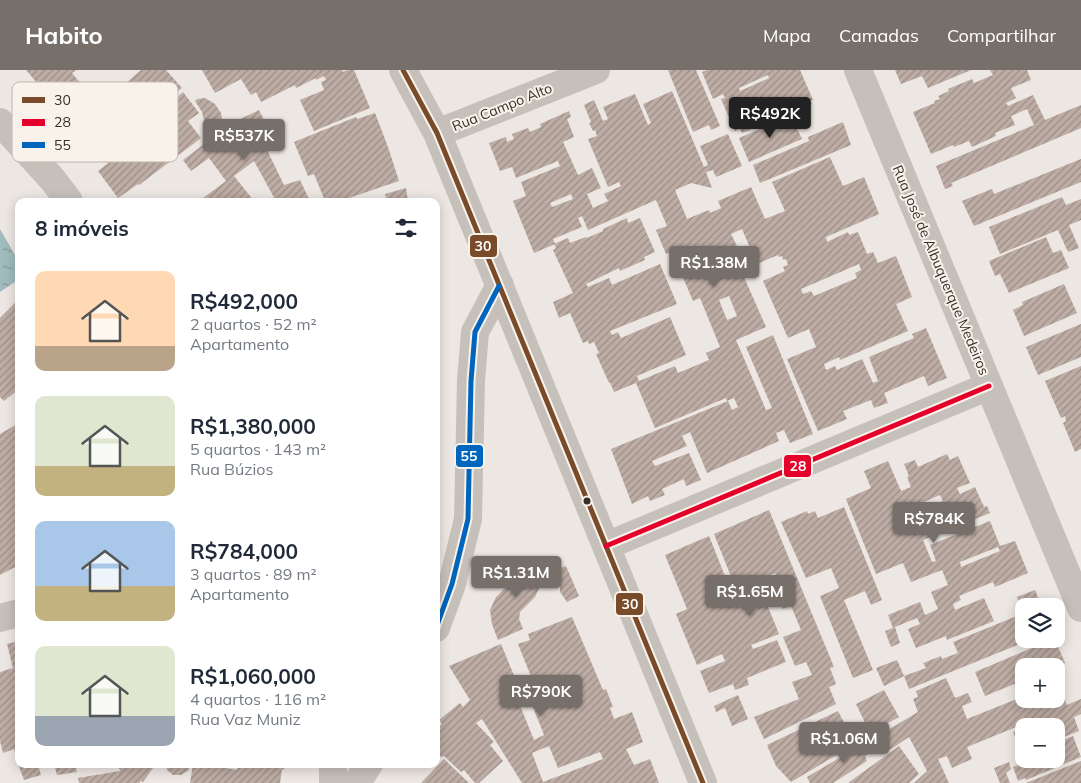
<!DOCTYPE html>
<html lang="pt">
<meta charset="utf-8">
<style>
body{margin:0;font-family:Mulish,sans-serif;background:#f2f2f3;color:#1f2937;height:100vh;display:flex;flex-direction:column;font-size:19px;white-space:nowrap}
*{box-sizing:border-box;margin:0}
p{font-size:16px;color:#747a83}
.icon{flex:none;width:28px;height:28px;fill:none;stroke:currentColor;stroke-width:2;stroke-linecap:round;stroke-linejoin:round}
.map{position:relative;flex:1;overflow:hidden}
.side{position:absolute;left:15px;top:128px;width:425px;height:570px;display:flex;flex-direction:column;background:#fff;border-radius:10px;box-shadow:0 2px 12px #0003}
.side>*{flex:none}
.fabs{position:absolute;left:1015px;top:528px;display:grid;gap:10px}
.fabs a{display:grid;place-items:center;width:50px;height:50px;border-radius:10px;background:#fff;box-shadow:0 2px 12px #0003;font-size:25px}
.price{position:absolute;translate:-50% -42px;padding:0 11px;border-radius:5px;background:#766f6a;color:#fff;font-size:16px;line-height:32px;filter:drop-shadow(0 1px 2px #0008)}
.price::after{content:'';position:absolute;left:50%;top:30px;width:15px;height:11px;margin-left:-8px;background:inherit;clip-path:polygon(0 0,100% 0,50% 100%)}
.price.active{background:#222;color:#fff}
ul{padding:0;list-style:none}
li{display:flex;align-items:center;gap:15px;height:125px;padding:0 20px}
li span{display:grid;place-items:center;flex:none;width:140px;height:100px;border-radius:10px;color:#555}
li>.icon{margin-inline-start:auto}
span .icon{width:60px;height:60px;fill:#fffc;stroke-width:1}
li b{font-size:21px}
h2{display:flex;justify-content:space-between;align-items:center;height:60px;padding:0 20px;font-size:21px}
header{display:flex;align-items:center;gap:30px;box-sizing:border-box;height:70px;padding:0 25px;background:#766f6a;color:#fff}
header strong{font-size:24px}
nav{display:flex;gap:28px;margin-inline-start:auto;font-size:18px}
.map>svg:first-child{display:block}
.water{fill:url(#water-ripples)}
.building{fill:url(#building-hatch);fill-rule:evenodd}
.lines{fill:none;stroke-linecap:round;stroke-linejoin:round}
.minor{stroke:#c6c0bb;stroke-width:28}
.bus-1-casing{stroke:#f8f2ea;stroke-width:9}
.bus-2-casing{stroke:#f8f2ea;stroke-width:9}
.bus-3-casing{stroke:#f8f2ea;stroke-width:9}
.bus-1{stroke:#7a4b2a;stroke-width:5}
.bus-2{stroke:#e4002b;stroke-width:5}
.bus-3{stroke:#0065bd;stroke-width:5}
.bus-dot{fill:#362e29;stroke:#f8f2ea;stroke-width:2}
.labels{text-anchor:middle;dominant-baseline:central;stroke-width:4;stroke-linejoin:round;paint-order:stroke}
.street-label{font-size:14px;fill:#362e29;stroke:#f8f2ea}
.key{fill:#f8f2ea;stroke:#beb7b0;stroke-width:1}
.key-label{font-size:14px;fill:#362e29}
.line-badge{stroke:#f8f2ea;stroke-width:2}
.badge-label{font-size:14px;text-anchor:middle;font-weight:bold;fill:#fff}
</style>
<header>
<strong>Habito</strong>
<nav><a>Mapa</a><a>Camadas</a><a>Compartilhar</a></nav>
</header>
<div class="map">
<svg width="1081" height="713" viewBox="0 0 1081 713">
<defs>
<pattern id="water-ripples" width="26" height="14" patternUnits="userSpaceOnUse" patternTransform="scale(1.25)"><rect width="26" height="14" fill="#a0bbbc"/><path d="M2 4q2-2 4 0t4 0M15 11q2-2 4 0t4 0" fill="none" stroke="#839899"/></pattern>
<pattern id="building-hatch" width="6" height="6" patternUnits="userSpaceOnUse" patternTransform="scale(1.25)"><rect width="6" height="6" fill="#beada5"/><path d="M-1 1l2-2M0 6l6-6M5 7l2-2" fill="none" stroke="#9b8d86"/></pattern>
</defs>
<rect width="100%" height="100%" fill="#ece7e2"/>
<path class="water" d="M0,159l19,33v17l-19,13z"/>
<path class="building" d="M26,0h50l-4,3 29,35 26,-22 -2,-2 16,-14h25l16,18 -20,17 3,3 18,-16 16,21 -11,8 13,17 -62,47 -1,-1 -20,14 -20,-27 23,-18 -4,-4 -14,12 -16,-19 2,-2 -12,-13 -20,16 -27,-34 17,-14z
M202,0h140l1,2 4,-2h7l16,38 -56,23 -14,-31 24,-10 -3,-8 5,-2 -2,-4 -8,4v-2l-20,10 -1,-3 -34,17 -5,-10 -5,3 -10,-16 -26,14z
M668,0h28l24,56 -9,4 -2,-5 -16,7z
M707,0h93l13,30 -3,1 2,3 -11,4 -1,-3 -51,22 1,3 -8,3 -2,-4 -5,2 -14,-32 4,-1 -2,-4 -10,5 -11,-27zM768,5l1,3 -29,13 -1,-3z
M895,0h76l-43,18 -6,-12 -21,8z
M990,0h37l4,10 -20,8 5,10 -10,5 2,3 25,-11 12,25 36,-15v23l-130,55 2,3 -8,3 -9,-23 98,-41 -7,-16 -16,7 4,9 -20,8 1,3 -24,11 -3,-6 -15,6 -1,-2 -22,9 -18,-42 22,-9 -1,-2 6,-2 -2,-3 11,-5 -1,-2 24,-10 2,4 19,-8z
M672,21l32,76 4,-2 -8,-19 28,-12 14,32 -26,11 -3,-7 -7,2 6,16 -21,-5 -16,7 12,29 22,-9 1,3 11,-5 -3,-7 33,-14 14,32 20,-8 -13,-29 58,-25 13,29 21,-9 15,37 -53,23 1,5 21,-10 1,3 9,-3 9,22 6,-2 5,11 18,-7 16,41 -16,7 12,27 -68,29 -1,-3 -15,7 2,6 9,-4 2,4 25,-11 11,24 5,-2 -9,-24 45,-19 -2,-4 14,-6 21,50 -19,8 -4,-10 -40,17 4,10 -14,5 -3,-8 -28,11 4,8 -29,12 -31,-72 29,-12 -7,-18 -21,9 -25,-57 22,-10 -2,-4 5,-2 -2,-6 -3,1 -1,-4 -3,1 -1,-2 -21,9 -15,-35 -11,5 6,12 -33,14 8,20 28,-12 26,59 -30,13 30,70 6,-2 -26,-61 27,-12 40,99 -23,9 -6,-13 -8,3 3,8 -72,32 -17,-41 -8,4 5,10 -35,15 3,5 34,-13 12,27 -15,6 -2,-7 -22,10 3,6 -15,6 -2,-5 -16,8 -21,-55 117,-48 4,9 6,-3 -4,-9 -7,3 -1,-3 -71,30 -19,-45 -22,9 -4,-10 -1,1 -13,-29 3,-1 -5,-11 -5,2 -1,-3 -5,2 -13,-30 -11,5 -6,-16 20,-9 -20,-43 3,-2 -2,-4 14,-6 2,5 16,-6 1,1 16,-7v-2l24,-11 1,5 12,-5 15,34 -11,5 1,3 -25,11 -1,-3 -33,16 2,3 21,-9 3,7 48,-21 17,40 -67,27 2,4 6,-3 3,6 49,-21 16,38 -49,21 2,5 36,-15 3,7 31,-13 -3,-7 14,-6 -20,-49 -7,3 -21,-49 -6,2 -10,-24 11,-4 -11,-26 -68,30 -6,-14 -4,2 4,9 -29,12 2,5 -21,9 -21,-52 13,-5 -5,-14 39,-16 -2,-5 -42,17 -4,-11 -12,4 -11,-28 17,-6 1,5 7,-3 -2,-5 16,-6 2,4 11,-5 -1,-3 29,-13 2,6 -4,2 7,18 -11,5 15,33 14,-7 9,20 -14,6 6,14 15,-7 -4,-7 17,-8 -2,-4 -11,5 -20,-48 9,-3 -2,-6 -2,1 -4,-8 2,-1 -7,-17 10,-5 9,21 5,-2 -5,-12 32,-13 13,31 3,-2 -8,-19zM571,124l2,5 -21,8 -2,-4zM859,194l2,6 -6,3 2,5 -43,18 -3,-5 -8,3 -2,-5zM729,226l8,20 -10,4 -8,-20z
M205,28l10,6 6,9 1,8 -4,6 -7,1 -6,-4 -3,-12 -7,-11 2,-2z
M259,40l18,36 -10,4 17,35 16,-5 10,21h-34l-22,-40 -20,15 20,25h-55l27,-20 -17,-23 -18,13 -8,-11 49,-37z
M375,43l13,34 11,34 -59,20h-15l-11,-27 -6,2 -14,-34 62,-25 1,2z
M791,46l11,23 -53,23 -10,-24z
M843,52l8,23 -91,38 -7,-18 56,-24 -1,-4z
M1081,89v23l-107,44 -12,-25 30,-12 2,5z
M406,118l2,13h-21l-2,-7z
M1062,127l4,8 15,-6v21l-12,5 10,23 -11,4 -10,-22 -58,24 -11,-27z
M1046,167l7,16 8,-3 8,18 -60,25 -9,-19 -5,2 -6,-15z
M1064,214l13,29 -53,23 -11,-26 10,-5 -1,-3z
M19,229v90l-15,12 -4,-4v-79z
M1081,254v33l-43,18 -12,-28z
M1081,296v83l-6,3 -12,-29 3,-2 -1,-5 -4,2 -16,-37z
M19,353v142l-19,10v-141z
M947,384l3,6 8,-4 12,27 -13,5 3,6 15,-7 9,20 3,-1 3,7 -67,27 9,22 4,-1 -6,-16 60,-24 10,25 15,-5 13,32 -33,14 -2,-5 -34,14 2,4 -8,4 2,6 29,-12 10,23 -47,19 -1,-4 -30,12 -8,-19 12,-5 -3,-6 -22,9 5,16 -9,4 -6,-16 8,-3 -5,-13 32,-13 5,13 13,-6 -7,-17 17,-7 -6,-15 -31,12 -8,-19 -27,11 -30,-75 25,-11 -7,-17 24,-10 13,30 10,-4 -4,-10 2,-1 -5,-12 11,-4 3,7zM940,425l3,6 -19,8 1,2 -19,6 -2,-2 -4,2 -2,-4zM998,477l2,4 -39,16 -1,-5z
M844,437l38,93 -11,5 -6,-14 -21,9 29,70 -20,8 -33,-82 19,-8 -8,-20 -25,10 -25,-56 26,-11 1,3 7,-3 3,7z
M769,440l65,157 -4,1 6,16 -7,3 7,17 -72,35 -10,-22 45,-18 -7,-17 20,-7 -6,-13 -11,4 -12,-29 18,-7 -10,-24 -8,3 -4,-11 6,-2 -10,-23 -10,4 6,16 -7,4 15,37 -28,11 2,4 24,-9 9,22 -39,16 2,7 -14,5 -2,-6 -24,9 -9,-22 25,-10 -3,-7 -25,11 -21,-51 11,-5 -22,-54 44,-19 22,55 5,-2 -22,-55z
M517,491h26l1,8 -1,11 -8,17 -15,15 -1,7 4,10 -25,11 -6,-16 -2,-14 6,-13 19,-19z
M566,496l13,30 -12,6 -7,-10v-24z
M1035,520l5,12 -10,4h-6l-2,3 -5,-12z
M1024,543v26h8l-123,50 -5,-13 -20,10 -8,-18 21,-8 7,16 22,-8 -3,-5 18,-7 1,3 16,-6 -5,-11z
M572,547l31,73 3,-1 7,18 -3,1 4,11 18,-7 11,30 -17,7 8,16 16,-6 9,24h-137l-40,-64 -6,4 18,19 -4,3 13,16 -24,22h-4l-11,-13 -3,2 -17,-16 -3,1 -5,-4v-24l6,-5 -3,-4 21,-17 3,4 7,-7 -21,-34 52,-22 17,41 14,-6 -14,-35 12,-4 -2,-6zM559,611l4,8 -32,13 13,33 -10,5 -17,-42zM549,676l9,22 42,-16 3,7 -60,23 -11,-29z
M1036,569h19l10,24 -8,3h-33v14l-39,16 -10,-24 64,-27z
M19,571v41h-2l2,7 -1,75 -4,-15 -11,4 -3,-12v-69l13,-4 -6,-24z
M946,608l9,20 13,-5 4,9 -10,4 5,13 57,-23v3h32v-19l11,25 14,-6v15l-7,3 5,14 -23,9v-14h-29l6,-2 -2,-3 -64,26 5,12 -20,9 -5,-12 -9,3 11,24h-35l13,-12 -18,-34 -19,13 -9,-16 37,-22 -5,-13 5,-2 -2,-6z
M884,620l15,27 -29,16 -14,-29z
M738,625l10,24 -16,7 -7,-18 -9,4 -2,-6z
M838,641l9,17 7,-4 8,16 -71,42 -15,-16 -9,-21z
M1024,658v23l-2,1 -9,-20z
M1073,666l8,21 -55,23 -1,-2 -7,3 -5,-14 5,-2 -1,-1 10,-4 -1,-1h30v-16z
M873,668l5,10 -13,8 2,5 -34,22h-23l-3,-6z
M899,676l20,28 -10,9h-61z
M444,689l25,24h-48z
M1081,691v22h-55z
M1009,692l2,7 -5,4 4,10h-10l-6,-15z
M18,694h20l3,11 -17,5z
M54,694h21l2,8 -20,3z
M118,694h38l-13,18 -3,-1v2h-61l-1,-5 42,-7z
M166,694h22l1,6 -8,5h-8l-6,-5z
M193,694h27v3l17,3 1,-6 29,3v-3h16l1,6 -2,-1 -2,14h-90z"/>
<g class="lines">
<path class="minor" d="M403,0l34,63 266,650
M858,0l223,538
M0,52l53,58 16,21
M437,63l159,-63
M606,476l383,-160
M0,548l19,-5
M436,558l16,-44 16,-65 3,-138 4,-49 25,-47
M333,694v19
M357,713l12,-19"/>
<g class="bus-1-casing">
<path id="bus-1" d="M403,0l34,63 266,650"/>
</g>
<g class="bus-2-casing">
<path id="bus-2" d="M606,476l383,-160"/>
</g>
<g class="bus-3-casing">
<path id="bus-3" d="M436,558l16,-44 16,-65 3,-138 4,-49 24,-46"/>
</g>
<use href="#bus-1" class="bus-1"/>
<use href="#bus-2" class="bus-2"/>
<use href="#bus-3" class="bus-3"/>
</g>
<circle class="bus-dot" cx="587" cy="431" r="4.5"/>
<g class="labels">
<g class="street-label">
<text transform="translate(502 37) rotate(-22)">Rua Campo Alto</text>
<text transform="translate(941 200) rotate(67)">Rua José de Albuquerque Medeiros</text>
</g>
</g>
<rect x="12" y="12" width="166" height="80" rx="8" class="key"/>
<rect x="22" y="27" width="23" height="6" fill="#7a4b2a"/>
<rect x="22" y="49" width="23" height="7" fill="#e4002b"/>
<rect x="22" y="72" width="23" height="6" fill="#0065bd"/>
<g class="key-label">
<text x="54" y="35">30</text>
<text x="54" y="57">28</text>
<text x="54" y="80">55</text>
</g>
<g class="line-badge">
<rect x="469" y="164" width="29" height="24" rx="5" fill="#7a4b2a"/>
<rect x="455" y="374" width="29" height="24" rx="5" fill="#0065bd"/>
<rect x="783" y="384" width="29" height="24" rx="5" fill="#e4002b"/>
<rect x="615" y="522" width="29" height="24" rx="5" fill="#7a4b2a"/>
</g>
<g class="badge-label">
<text x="483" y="181">30</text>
<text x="469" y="391">55</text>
<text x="798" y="401">28</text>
<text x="630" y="539">30</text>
</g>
</svg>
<div class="fabs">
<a><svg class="icon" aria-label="layers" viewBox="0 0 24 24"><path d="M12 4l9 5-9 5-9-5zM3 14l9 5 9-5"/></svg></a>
<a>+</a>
<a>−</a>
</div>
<b class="price active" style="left:770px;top:69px">R$492K</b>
<b class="price" style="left:244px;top:91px">R$537K</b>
<b class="price" style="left:714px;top:218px">R$1.38M</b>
<b class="price" style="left:934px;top:474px">R$784K</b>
<b class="price" style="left:516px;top:528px">R$1.31M</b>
<b class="price" style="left:750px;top:547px">R$1.65M</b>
<b class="price" style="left:541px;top:647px">R$790K</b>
<b class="price" style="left:844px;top:694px">R$1.06M</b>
<section class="side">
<h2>8 imóveis<svg class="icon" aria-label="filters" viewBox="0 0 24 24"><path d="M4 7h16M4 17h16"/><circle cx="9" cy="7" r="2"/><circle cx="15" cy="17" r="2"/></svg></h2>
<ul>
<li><span style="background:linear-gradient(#ffd9b3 75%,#b9a48a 0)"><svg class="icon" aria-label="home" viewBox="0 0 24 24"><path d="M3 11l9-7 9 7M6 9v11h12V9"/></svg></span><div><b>R$492,000</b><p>2 quartos · 52 m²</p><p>Apartamento</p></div></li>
<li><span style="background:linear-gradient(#dfe7d0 70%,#c2b280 0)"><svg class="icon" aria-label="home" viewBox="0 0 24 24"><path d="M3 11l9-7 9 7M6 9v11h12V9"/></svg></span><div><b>R$1,380,000</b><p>5 quartos · 143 m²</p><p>Rua Búzios</p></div></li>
<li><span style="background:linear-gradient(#a9c7e8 65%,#c2b280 0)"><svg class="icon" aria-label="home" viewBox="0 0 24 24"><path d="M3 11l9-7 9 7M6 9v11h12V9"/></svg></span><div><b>R$784,000</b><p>3 quartos · 89 m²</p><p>Apartamento</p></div></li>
<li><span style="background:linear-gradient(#dfe7d0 70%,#9aa5b1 0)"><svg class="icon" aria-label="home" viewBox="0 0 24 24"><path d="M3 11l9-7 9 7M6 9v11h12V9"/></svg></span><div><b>R$1,060,000</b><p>4 quartos · 116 m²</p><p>Rua Vaz Muniz</p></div></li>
</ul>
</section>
</div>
